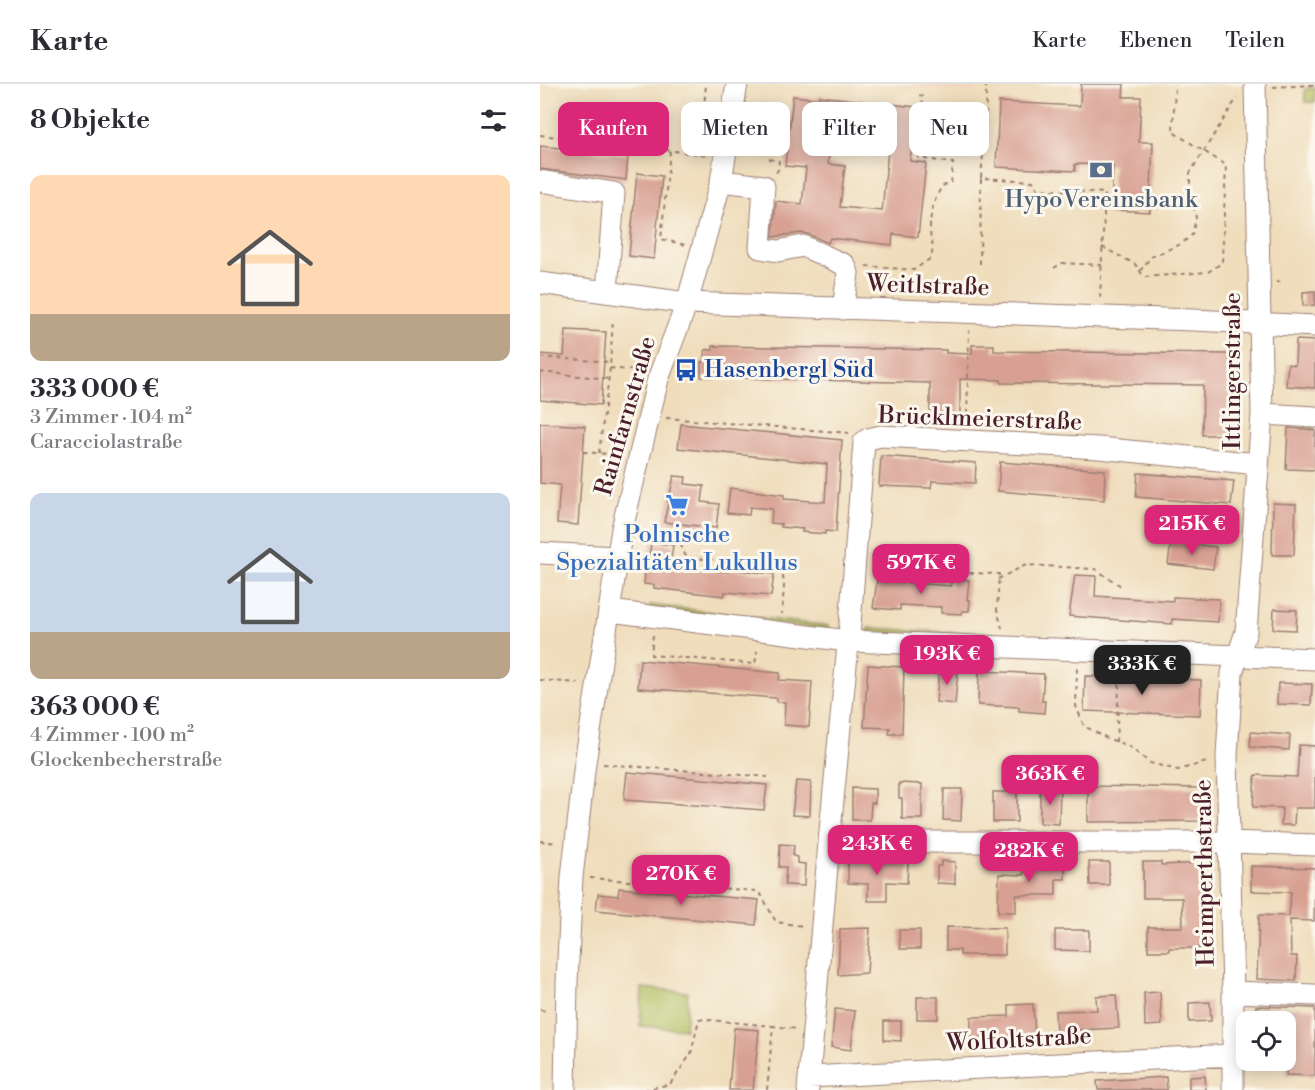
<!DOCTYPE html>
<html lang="de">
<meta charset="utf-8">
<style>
body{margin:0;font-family:"Libre Bodoni",serif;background:#f7f7f7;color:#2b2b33;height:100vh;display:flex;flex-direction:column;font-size:22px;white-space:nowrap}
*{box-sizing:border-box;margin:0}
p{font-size:20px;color:#7c7c81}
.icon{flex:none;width:33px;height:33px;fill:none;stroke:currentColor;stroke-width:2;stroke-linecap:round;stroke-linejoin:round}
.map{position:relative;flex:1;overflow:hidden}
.drawer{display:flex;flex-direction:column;background:#fff;width:540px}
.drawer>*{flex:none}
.hud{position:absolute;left:18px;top:18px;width:570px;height:54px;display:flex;gap:12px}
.fabs{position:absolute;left:696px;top:927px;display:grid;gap:12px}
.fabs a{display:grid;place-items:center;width:60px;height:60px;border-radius:12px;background:#fff;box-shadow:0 3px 15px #0003;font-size:30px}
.price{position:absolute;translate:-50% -51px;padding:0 14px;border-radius:12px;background:#db2777;color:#fff;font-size:20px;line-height:39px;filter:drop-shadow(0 2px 3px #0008)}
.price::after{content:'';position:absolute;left:50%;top:36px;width:18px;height:14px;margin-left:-9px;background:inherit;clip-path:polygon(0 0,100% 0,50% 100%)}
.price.on{background:#222;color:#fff}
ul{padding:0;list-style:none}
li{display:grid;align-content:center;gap:12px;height:318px;padding:0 30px}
li span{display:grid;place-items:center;height:186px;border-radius:12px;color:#555}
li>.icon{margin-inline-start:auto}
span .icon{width:108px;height:108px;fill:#fffc;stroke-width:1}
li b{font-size:26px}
h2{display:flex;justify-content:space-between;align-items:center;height:72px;padding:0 30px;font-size:26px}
.tag{padding:0 21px;border-radius:12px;background:#fff;box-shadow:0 3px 15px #0003;font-size:21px;line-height:54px}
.tag.on{background:#db2777;color:#fff}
header{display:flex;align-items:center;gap:36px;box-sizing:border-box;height:84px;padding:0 30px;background:#fff;border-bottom:2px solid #e1e1e2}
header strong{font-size:28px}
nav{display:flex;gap:33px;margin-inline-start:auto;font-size:21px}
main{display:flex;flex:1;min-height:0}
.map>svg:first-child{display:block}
.built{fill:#f1d5bd}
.green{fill:#b1bf61;stroke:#7e6f46;stroke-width:1.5}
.building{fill:#d8a093;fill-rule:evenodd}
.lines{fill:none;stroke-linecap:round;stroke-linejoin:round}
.minor-casing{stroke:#9c7e73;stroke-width:23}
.path{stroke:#9c7e73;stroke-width:2;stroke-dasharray:4.5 4.5;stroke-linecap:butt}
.minor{stroke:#fff;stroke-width:21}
.labels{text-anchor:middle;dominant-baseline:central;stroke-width:6;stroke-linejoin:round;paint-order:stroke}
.service-label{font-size:24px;fill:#4e5e75;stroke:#fbf7ec}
.street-label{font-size:24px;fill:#4a1f2b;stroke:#fbf7ec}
.transit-label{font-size:24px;fill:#164399;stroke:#fbf7ec;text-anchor:start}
.shop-label{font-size:24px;fill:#366cbe;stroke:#fbf7ec}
</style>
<header>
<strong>Karte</strong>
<nav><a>Karte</a><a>Ebenen</a><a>Teilen</a></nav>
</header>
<main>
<section class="drawer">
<h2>8 Objekte<svg class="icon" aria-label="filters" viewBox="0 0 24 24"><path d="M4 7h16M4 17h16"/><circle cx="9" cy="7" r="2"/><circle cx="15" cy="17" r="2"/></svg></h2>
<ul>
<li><span style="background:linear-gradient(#ffd9b3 75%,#b9a48a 0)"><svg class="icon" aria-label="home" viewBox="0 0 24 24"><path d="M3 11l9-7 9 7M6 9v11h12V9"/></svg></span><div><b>333 000 €</b><p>3 Zimmer · 104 m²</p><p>Caracciolastraße</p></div></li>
<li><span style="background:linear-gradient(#c9d6e8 75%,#b9a48a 0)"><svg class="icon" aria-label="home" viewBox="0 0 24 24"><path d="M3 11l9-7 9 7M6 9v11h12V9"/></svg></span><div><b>363 000 €</b><p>4 Zimmer · 100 m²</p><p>Glockenbecherstraße</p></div></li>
</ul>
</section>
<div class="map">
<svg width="775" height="1006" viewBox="0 0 775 1006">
<rect width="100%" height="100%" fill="#fbf7ec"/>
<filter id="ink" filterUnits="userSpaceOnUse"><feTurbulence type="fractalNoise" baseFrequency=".0167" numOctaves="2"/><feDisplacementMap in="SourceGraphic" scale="12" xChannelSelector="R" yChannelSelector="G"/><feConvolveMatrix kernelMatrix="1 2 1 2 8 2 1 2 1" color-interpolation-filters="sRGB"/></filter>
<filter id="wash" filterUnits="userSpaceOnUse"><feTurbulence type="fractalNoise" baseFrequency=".008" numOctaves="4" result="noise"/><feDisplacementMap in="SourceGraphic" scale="24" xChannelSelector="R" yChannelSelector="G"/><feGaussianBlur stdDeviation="1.35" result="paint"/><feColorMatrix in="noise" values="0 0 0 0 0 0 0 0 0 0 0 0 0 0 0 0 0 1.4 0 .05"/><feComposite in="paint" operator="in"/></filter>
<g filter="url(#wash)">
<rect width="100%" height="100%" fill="#efddbb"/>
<path class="built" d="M330,0h106l-1,9z"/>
<path class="green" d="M775,4v14h-10v-13z
M110,521l178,21v4l-179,-21z
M329,544l143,8 -2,5 -142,-9z
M102,904l46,4 -3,37 -45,-3z"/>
<g id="blocks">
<path class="building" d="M541,0h43l-1,13h18l-2,45h14l-3,70 -39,-2 2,-45 -38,-1v7l-79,-4 3,-65 81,4z
M253,12l25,3 1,-3 97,11 -6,54 16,2 -8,74 -25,-3 -1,11 -62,-7 -2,5 -20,-9 -7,-1 -28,4 3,-36 26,3 4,-36 -21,-2zM291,50l58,6 -7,71 -42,-4 5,-41 -17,-2z
M0,62l88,9 -2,25 -86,-11z
M97,89l25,3 -8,83 -25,-3z
M775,207v14l-12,1v-14z
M26,246l40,2 -5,73 -61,-5v-46l24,2z
M756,256l19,1v47l-29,-2 2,-22 7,1z
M432,261h22v6l235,3 6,5 -2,76h-31l1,-50 -202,-2v-3l-41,-1v43l-27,-1v-11h-3v-27l-229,-6v-15l4,-1v-11h8v-4l233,4v3l26,1z
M0,339l45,3 -7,99 -21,-2 3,-38 -20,-2z
M141,340l161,16 -6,92 -11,-1v3l-23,-2 1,-3 -22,-2v-3l-10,-1 1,-14 -22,-2 -1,8 -22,-2 3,-25 54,7v4l41,3 2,-38 -149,-16z
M748,344l27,2v40l-29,-1z
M341,372l95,7 -1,20 -43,-2 -1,7 -52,-2z
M460,378l105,8 -1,30 -106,-9z
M598,389l96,8 -3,24 -95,-8z
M134,392l12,1 -1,7 19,2 -2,16 17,2 -3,24 -52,-6z
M733,419l23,1 -2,51h-22z
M111,458l22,3 -3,22 58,5v-3l46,5 -3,22 -46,-4 -1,4 -70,-8v-3l-10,-1 1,-12h3z
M631,458l45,5 -3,22 -45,-5z
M338,490l19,1 -1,7 55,4v-7l18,1 -2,20h3l-1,11h-7v3l-21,-1v-6l-41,-2v5l-27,-2z
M535,491l21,1 -1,20 78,5v-4l46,2 -1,23 -46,-3v5l-103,-8z
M734,525l23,1 -1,20 -23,-1z
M100,576l140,13 -1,7 33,2 -3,45 -25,-2 1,-23h-8v-4l-139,-10z
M328,581l36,2 -2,67h-13l1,-6 -26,-1z
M399,585l19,1 -3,34 -19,-2z
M439,587l65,3 -2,27h3l-1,12 -25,-2v-4l-41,-2z
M545,592l116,4 -1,35 -116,-4z
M738,599l34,1 -1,21 -34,-1z
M711,648l39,3 -1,15 -39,-3z
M759,661l16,1v62h-20l-1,17h-13l1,-17 -29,-1 2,-32 42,2z
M87,688l140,13 -3,25 -140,-10z
M256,697l15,1 -1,34 -18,-1z
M359,699l23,1v35h-20v-21h-3z
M548,702l112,2v33l-112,1z
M312,704l23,1v14h-4l-1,17h-18z
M500,704l20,1 -1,35 -19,-1z
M404,705h18l-1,32 -18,-1z
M453,708h24v30h-24z
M240,760l14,1 -1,11 4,1v6l8,1 -1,22 -19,-1 1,-18h-7z
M308,777l60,1 -1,21 -20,-1v19h-19v-17l-20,-1z
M401,777l14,1v22l-18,-1v-17h4z
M484,778l41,1v16h-9v16h-40v17h-18l1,-38 25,1z
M549,778h20v23h-19z
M603,778h18v3l42,-2 2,85h-36v3h-21v-24h35l-1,-29h-39z
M711,782l64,2 -1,53 -24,-1 1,36h6l-1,25 -39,-2 2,-64 30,1 2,-24 -40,-1z
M79,804l140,12 -3,25 -160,-15 2,-16 20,2z
M406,843l59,1v27h-45v-5h-14z
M330,844l-3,45 -29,2 2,-46z
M359,846h21v19h-20z
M515,846h34v21l-34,-1z
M620,908l2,33 -17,1 -1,-33z
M576,911l3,33 -42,2v3h-21l-1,-22 42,-1 -1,-14z
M377,913h21v22h-21z
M670,918l1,19 -22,1v-19z
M493,920l2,30 -64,4v-21l38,-1v-11z
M716,922l59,2v68l-29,-1 4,-53h-35z
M295,925l20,2 -4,39 -20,-3z
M344,937h17v20l-17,-1z
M194,944l25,2 -6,60h-24z
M665,992l1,14h-17v-13z
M626,993l1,13h-69l-1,-9z"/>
</g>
</g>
<g filter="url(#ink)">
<use href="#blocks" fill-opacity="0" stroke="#9c7e73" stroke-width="1.5"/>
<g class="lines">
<g class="minor-casing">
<path id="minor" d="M0,97l74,12 -7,99
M181,97l43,5 -4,62 18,3 25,-5 42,19 3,8 -5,36
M0,199l147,20 506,17 122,6
M722,330l53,3
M0,469l77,4
M70,527l238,30 467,18
M289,758h401l85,3
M693,908l82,3
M269,993l423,-22
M25,1006l2,-108 5,-105 13,-114 37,-234 36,-150 29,-76 34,-122 16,-97
M268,1006l22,-259 20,-207 14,-182 4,-3 13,-3 218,12 159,16
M693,1006v-98l-6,-236 5,-83 14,-41 16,-218 -7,-330"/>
</g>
<path class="path" d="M733,3l42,-2
M0,51l167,20
M130,67l-9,88 24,6
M160,70l6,-70
M229,75l10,2 -1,9 -3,4
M441,94l5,-60v-34
M562,163l33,17 9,13 64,-5 14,-9 4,-98 -53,-33 2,-48
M440,180l1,-86 52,3 5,8 67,4 -5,106
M326,182l48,4 17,-12c4,-16 -1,-16 -1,-29 0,-16 4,-29 12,-43l9,-3 2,-20 -35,-5 5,-62 -5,-1
M514,184l8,-5 40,2
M600,187l11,-14 30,-13 11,-9 4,-17 -6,-30v-15l47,-75
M736,198h9
M0,273l71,5
M70,284l29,3
M0,288l69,7
M126,334l183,15
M427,339l2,-93
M43,368l39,3
M59,369l11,-85 3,-49
M100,448l31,3 8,5 6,15 9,3 94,9
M242,483l2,19 -2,28
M331,484l5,2 123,4 -2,36 5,18
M458,495l28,-14 69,4 26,17
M113,551l-2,20 104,9 2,-13
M537,584l-1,38 8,20 23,12 21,8 22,17 28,7 32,-9
M0,596l39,3
M576,658l4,-72
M63,680l165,13
M0,757l18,2
M50,794l167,13 5,5 14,26 27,4
M0,926l9,1
M104,1006l26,-6 21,-30 8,-35 74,7
M227,1006l6,-64 24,3"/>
<use href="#minor" class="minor"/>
</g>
</g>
<defs>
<g id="bank-bare" transform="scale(1.8)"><path d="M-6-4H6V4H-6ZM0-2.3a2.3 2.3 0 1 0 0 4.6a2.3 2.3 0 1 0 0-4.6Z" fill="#5c6f8a" stroke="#fbf7ec" stroke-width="2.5" paint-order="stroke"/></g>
<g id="bus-bare" transform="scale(1.8)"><path d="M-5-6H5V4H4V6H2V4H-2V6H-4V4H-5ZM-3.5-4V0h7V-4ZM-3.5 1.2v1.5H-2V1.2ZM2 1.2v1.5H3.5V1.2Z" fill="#1a4fb4" stroke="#fbf7ec" stroke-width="2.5" paint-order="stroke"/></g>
<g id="supermarket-bare" transform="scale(1.8)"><path d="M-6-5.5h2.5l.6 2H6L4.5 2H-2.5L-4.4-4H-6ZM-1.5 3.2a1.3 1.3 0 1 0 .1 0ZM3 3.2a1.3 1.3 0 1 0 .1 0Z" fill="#3f7fe0" stroke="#fbf7ec" stroke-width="2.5" paint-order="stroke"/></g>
</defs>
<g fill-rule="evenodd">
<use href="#bank-bare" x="561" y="86"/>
<use href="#bus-bare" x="146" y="286"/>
<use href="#supermarket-bare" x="137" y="421"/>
</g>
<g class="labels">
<g class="service-label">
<text x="561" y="116">HypoVereinsbank</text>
</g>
<g class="street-label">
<text transform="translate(388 202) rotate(2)">Weitlstraße</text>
<text transform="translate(693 287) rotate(-90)">Ittlingerstraße</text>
<text transform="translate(86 332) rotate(-74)">Rainfarnstraße</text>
<text transform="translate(440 335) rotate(2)">Brücklmeierstraße</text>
<text transform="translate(665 789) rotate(-91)">Heimperthstraße</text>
<text transform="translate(479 956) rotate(-3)">Wolfoltstraße</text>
</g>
<g class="transit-label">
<text x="164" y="286">Hasenbergl Süd</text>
</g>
<g class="shop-label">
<text x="137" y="451">Polnische<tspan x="137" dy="28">Spezialitäten Lukullus</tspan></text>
</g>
</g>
</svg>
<div class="fabs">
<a><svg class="icon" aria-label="locate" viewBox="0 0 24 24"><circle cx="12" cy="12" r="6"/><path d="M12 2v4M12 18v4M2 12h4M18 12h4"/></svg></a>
</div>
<b class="price" style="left:652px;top:472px">215K €</b>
<b class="price" style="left:381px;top:511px">597K €</b>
<b class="price" style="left:407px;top:602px">193K €</b>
<b class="price on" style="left:602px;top:612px">333K €</b>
<b class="price" style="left:510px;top:722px">363K €</b>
<b class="price" style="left:337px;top:792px">243K €</b>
<b class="price" style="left:489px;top:799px">282K €</b>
<b class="price" style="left:141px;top:822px">270K €</b>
<div class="hud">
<a class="tag on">Kaufen</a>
<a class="tag">Mieten</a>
<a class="tag">Filter</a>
<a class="tag">Neu</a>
</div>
</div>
</main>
